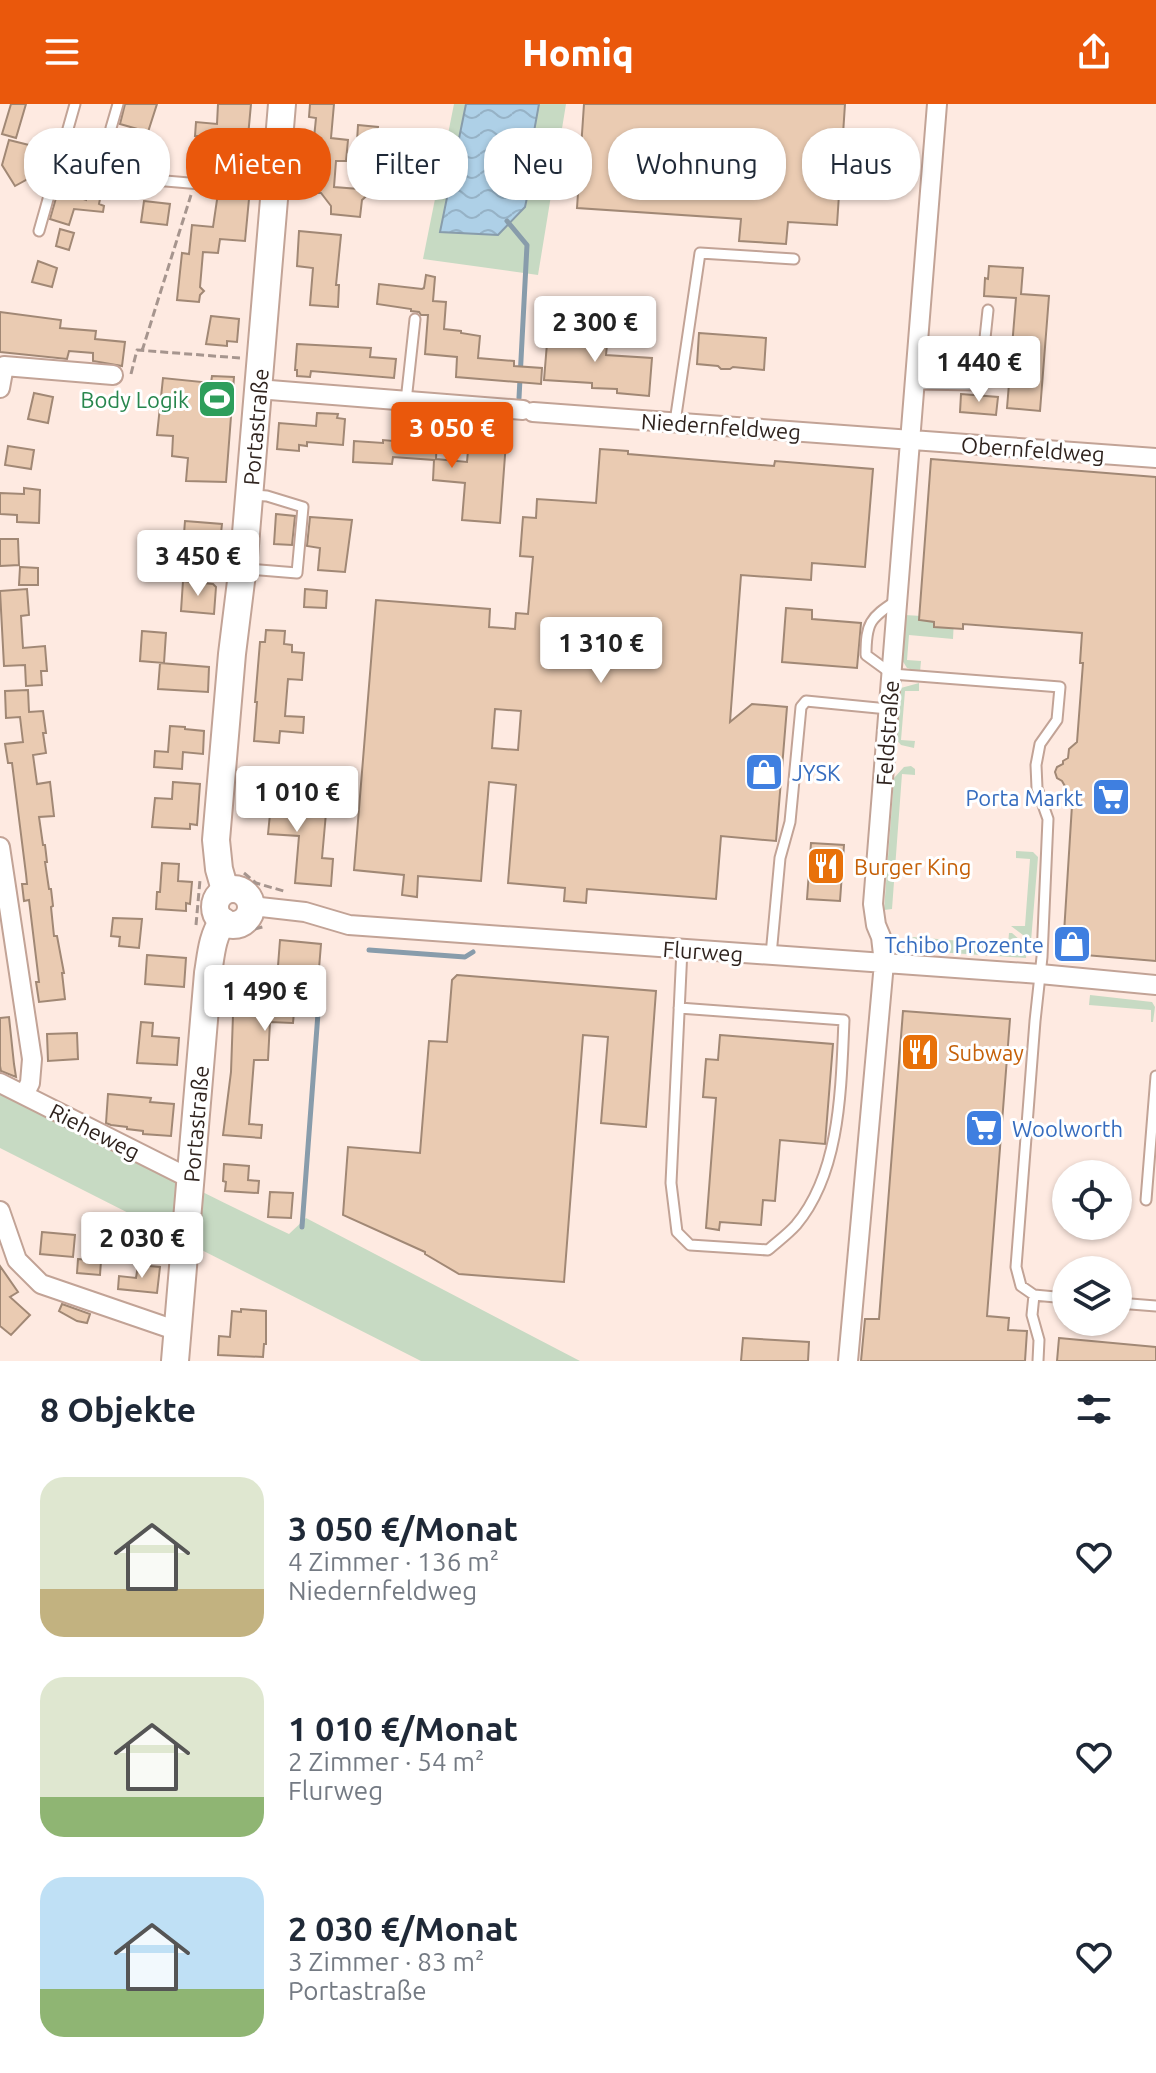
<!DOCTYPE html>
<html lang="de">
<meta charset="utf-8">
<style>
body{margin:0;font-family:Ubuntu,sans-serif;background:#f6f6f7;color:#1f2937;height:100vh;display:flex;flex-direction:column;font-size:30px;white-space:nowrap}
*{box-sizing:border-box;margin:0}
p{font-size:26px;color:#747a83}
.icon{flex:none;width:44px;height:44px;fill:none;stroke:currentColor;stroke-width:2;stroke-linecap:round;stroke-linejoin:round}
.map{position:relative;height:1257px;overflow:hidden}
.side{display:flex;flex-direction:column;background:#fff;flex:1}
.side>*{flex:none}
.hud{position:absolute;left:24px;top:24px;width:1108px;height:72px;display:flex;gap:16px}
.buttons{position:absolute;left:1052px;top:1056px;display:grid;gap:16px}
.buttons a{display:grid;place-items:center;width:80px;height:80px;border-radius:50%;background:#fff;box-shadow:0 2px 6px #0004;font-size:40px}
.price{position:absolute;translate:-50% -68px;padding:0 18px;border-radius:8px;background:#fff;color:#222;font-size:26px;line-height:52px;filter:drop-shadow(0 2px 4px #0008)}
.price::after{content:'';position:absolute;left:50%;top:48px;width:24px;height:18px;margin-left:-12px;background:inherit;clip-path:polygon(0 0,100% 0,50% 100%)}
.price.selected{background:#ea580c;color:#fff}
ul{padding:0;list-style:none}
li{display:flex;align-items:center;gap:24px;height:200px;padding:0 40px}
li span{display:grid;place-items:center;flex:none;width:224px;height:160px;border-radius:24px;color:#555}
li>.icon{margin-inline-start:auto}
span .icon{width:96px;height:96px;fill:#fffc;stroke-width:1}
li b{font-size:34px}
h2{display:flex;justify-content:space-between;align-items:center;height:96px;padding:0 40px;font-size:34px}
.chip{padding:0 28px;border-radius:32px;background:#fff;box-shadow:0 2px 6px #0004;font-size:28px;line-height:72px}
.chip.selected{background:#ea580c;color:#fff}
header{display:flex;justify-content:space-between;align-items:center;height:104px;padding:0 40px;background:#ea580c;color:#fff;font-size:36px;font-weight:800}
.map>svg:first-child{display:block}
.green{fill:#c7dac3}
.water{fill:url(#water-waves);stroke:#889cab;stroke-width:2}
.lines{fill:none;stroke-linecap:round;stroke-linejoin:round}
.stream{stroke:#889cab;stroke-width:5}
.building{fill:#eacbb2;stroke:#a18875;stroke-width:2;fill-rule:evenodd}
.service-casing{stroke:#c2a396;stroke-width:13}
.minor-casing{stroke:#c2a396;stroke-width:22}
.secondary-casing{stroke:#c2a396;stroke-width:30}
.path{stroke:#a6958e;stroke-width:3;stroke-dasharray:8 4;stroke-linecap:butt}
.service{stroke:#fff;stroke-width:9}
.minor{stroke:#fff;stroke-width:18}
.secondary{stroke:#fff;stroke-width:26}
.labels{text-anchor:middle;dominant-baseline:central;stroke-width:6;stroke-linejoin:round;paint-order:stroke}
.leisure-label{font-size:22px;fill:#27864d;stroke:#fff;text-anchor:end}
.street-label{font-size:22px;fill:#2f231e;stroke:#fff}
.shop-label{font-size:22px;fill:#366cbe;stroke:#fff;text-anchor:start}
.food-label{font-size:22px;fill:#c56008;stroke:#fff;text-anchor:start}
</style>
<header><svg class="icon" aria-label="menu" viewBox="0 0 24 24"><path d="M4 6h16M4 12h16M4 18h16"/></svg>Homiq<svg class="icon" aria-label="share" viewBox="0 0 24 24"><path d="M12 15V3M7 8l5-5 5 5M5 13v7h14v-7"/></svg></header>
<div class="map">
<svg width="1156" height="1257" viewBox="0 0 1156 1257">
<defs>
<pattern id="water-waves" width="16" height="10" patternUnits="userSpaceOnUse" patternTransform="scale(2)"><rect width="16" height="10" fill="#aed0e7"/><path d="M0 5q4-4 8 0t8 0" fill="none" stroke="#96b2c6"/></pattern>
</defs>
<rect width="100%" height="100%" fill="#feeae1"/>
<path class="green" d="M454,0h12l-10,54 42,77 27,-28 5,-23 1,-36 8,-44h27l-28,171 -115,-16z
M905,511l49,3 -1,21 -44,-4 -2,25 14,1 -1,11 -13,-4 -5,-8z
M919,579v8h-14l-4,49 14,1 -1,7 -13,-3 -6,-7 3,-39 3,-11z
M911,662l4,3v6l-13,-1 -10,135 -8,1 10,-132 10,-11z
M1016,747l17,1 5,5 -7,84 -20,-15h14l5,-67 -14,-1z
M1009,829h3l15,13 -1,12 -104,-7 -8,-2 -10,-9 10,-3 94,8z
M1090,891l62,7 3,5 -2,15h-2v-12l-62,-5z
M0,985c96,48 191,99 289,145l17,-16 274,143h-159l-421,-213z"/>
<path class="water" d="M466,0h73l-8,44 -1,36 -5,23 -27,28 -58,-3z"/>
<g class="lines">
<path class="stream" d="M507,117l20,24 -8,153
M369,846l96,7 8,-5
M302,1123l17,-227"/>
</g>
<path class="building" d="M11,0h15l-10,34 -14,-4z
M125,0h32l-9,28 -28,-8z
M218,0h33l-7,76 -45,-6 4,-38h-8l1,-14 21,2z
M310,0h24l-3,34 17,2 -2,21h-10l-2,26 39,3 -11,10 -2,17 -29,-3v-8l-10,-13h-4v-5l-3,-3h4l2,-26 -8,-1 4,-40 -7,-1z
M584,0h261l-8,121 -49,-3 -2,22 -47,-3 2,-22 -164,-11z
M358,21l20,2 -2,18 -19,-3z
M9,36l32,8 -8,28 -18,10 -13,-21z
M58,87l28,9v-3l14,2 -1,5 5,2 -1,6 -29,-3 -5,16 -19,-6z
M218,89l24,2v3l7,1 -4,42 -25,-2 -2,14 -15,-1 -3,35 4,4 -4,4 -1,7 -22,-2 5,-47 7,1 3,-29 21,2z
M144,97l26,3 -3,21 -26,-3z
M60,125l14,4 -5,17 -13,-4z
M299,127l42,4 -5,50h3l-1,22 -28,-2 3,-37 -16,-2z
M38,157l19,7 -5,19 -20,-5z
M989,162l34,2 -2,26 28,2 -9,115 -33,-3 9,-110 -32,-2 1,-18 3,1z
M426,171l9,2 -2,24 13,1 -2,27 17,2v2l19,3 -2,22 36,3v5l28,2 -1,16 -85,-7 1,-20 -32,-3 3,-39h-7l-2,-3 -8,-1v-2l-34,-5 2,-20 43,5 2,-1z
M0,208l61,8 -1,8 36,3 -1,8 30,3 -3,24 -29,-5v-8l-24,-2 -2,8 -67,-7z
M211,212l28,3 -2,23 -10,-1v5l-21,-2z
M548,227l60,4 -2,20 46,3 -3,38 -32,-3v-4l-25,-1v-5l-48,-3z
M699,229l67,5 -2,32 -31,-3 -3,2h-9l-3,-3 -21,-2z
M297,240l74,4 -1,9 26,2 -2,19 -83,-7 -1,6 -13,-1v-6h-2z
M212,272l22,1 -8,105 -40,-1 2,-23 -16,-2 1,-20 -16,-1 6,-57 48,5z
M34,289l19,4 -5,26 -20,-4z
M961,290l37,3 -2,18 -36,-3z
M317,309l21,1 -1,4 8,1 -2,26 -36,-3v4l-8,-1v6l-22,-2 2,-26 37,3z
M416,331l21,2 -1,22 31,3 2,-23 37,3 -6,81 -38,-3 3,-37 -32,-3 1,-20 -41,-3 -1,7 -39,-2 1,-21 29,2v-3l32,3z
M8,342l26,4 -3,19 -26,-4z
M600,345l28,2v3l146,12 1,-5 98,8 -8,98 -53,-4 -1,17 -70,-5 -11,147 22,-18 35,3 -11,134 -55,-5 -5,63 -129,-10 -1,14 -22,-2 1,-13 -57,-5 8,-98 -27,-3 -8,99 -63,-5 -1,21 -15,-2 2,-20 -50,-5 22,-270 114,9 -1,18 26,2 1,-16 12,1 5,-57 -13,-1 3,-39 13,1 1,-19 59,4zM495,605l26,2 -3,39 -26,-2z
M931,355l225,18v484l-71,-6 -10,6 -10,-1 -8,-9v-10l7,-8 8,-128 -7,-9 1,-8 -4,-7 -5,-3 -2,-6 2,-5 6,-3v-3l5,-3 1,-9 8,-7 6,-79h-3l2,-30 -119,-9v5l-29,-2v-5l-15,-2z
M24,384l16,2 -1,33 -22,-1v-7l-17,-1v-21l24,1z
M276,410l19,2 -3,29 -18,-1z
M310,413l42,3 -7,52 -27,-2 2,-22 -13,-2z
M185,417l37,3 -3,27 -22,-2 -2,25 -18,-1 1,-14h4z
M0,435h18l1,26 -19,1z
M20,463l18,1v17h-19z
M183,477l30,3 3,3 -2,27 -33,-3z
M27,485l2,26 -8,1 2,32 22,-2 2,25h-6l1,14 -16,1 -1,-21 -21,1 -4,-75z
M305,485l22,2 -1,17 -22,-1z
M786,504l26,2v9l49,4 -4,45 -75,-6z
M266,526l19,1 -1,13 8,1v7l12,1 -2,27 -14,-1 -3,37 19,1 -1,16 -23,-2 -1,12 -25,-2 3,-39h-2l5,-60h5z
M142,527l24,2 -2,30 -24,-2z
M160,559l49,4 -1,25 -50,-3z
M28,586l1,22 14,-1 3,22h-3l3,20 -13,2 4,29 13,-2 4,34 -15,1 4,28h2l2,17h-2l4,27h2l2,17 -2,1 3,29h3l7,37h-2l3,26 -26,3 -3,-20h3l-10,-82 -5,1 -2,-17h5l-1,-10 -14,-111h-4l-3,-19 18,-2 -3,-25 -14,1 -1,-27z
M170,622l15,1v2l19,2 -1,23 -20,-2 -1,17 -28,-2 1,-16 13,1z
M173,678l27,2 -3,41 -7,-1v5l-38,-2 3,-29 17,1z
M252,686l40,1 -2,19 36,3 -4,45 11,1 -2,27 -36,-3 4,-47 -31,-2 2,-20 -20,-1z
M811,739l33,2 -4,56 -33,-2z
M162,759l17,1 -1,17 14,1 -2,22 -4,-1v8l-30,-2 1,-17h3z
M113,814l29,1 -3,29 -20,-2 1,-9 -9,-1z
M280,836l41,4 -3,37 -21,-2 -4,44 -23,-1 -2,38h-14l-5,64 13,1 -1,13 -38,-3 8,-63 2,-57 37,1 2,-24h4z
M147,851l39,3 -2,29 -39,-3z
M457,871l199,16 -10,136 -45,-4 7,-86 -25,-2 -19,247 -105,-8 -34,-20v-2l-82,-37 5,-68 72,6 9,-112 18,1 5,-62z
M903,907l107,8 -23,297 22,2 -1,12 19,1 -2,30h-164l4,-42h14z
M9,913l5,47 2,13 -15,-6 -1,-5v-48z
M141,918l12,1 -1,13 27,2 -2,27 -40,-2z
M77,929l1,26 -30,2 -1,-27z
M720,931l113,9 -8,100 -45,-4 -5,61 -12,-1 -2,25 -41,-3 -1,8 -13,-2 10,-130 -13,-1 3,-38 12,1z
M108,990l43,4 -1,4 24,2 -3,32 -28,-2v-3l-16,-2v-2l-16,-2 -5,-2z
M224,1060l25,2 -1,14 11,1 -1,12 -33,-2 1,-9 -3,-1z
M270,1088l23,1 -2,25 -23,-1z
M42,1128l33,3 -2,22 -33,-3z
M78,1155l23,2 -1,14 -23,-2z
M138,1161l22,2 -3,26 -39,-4 1,-13 17,2z
M0,1162l18,26 -8,5 20,18 -19,20 -11,-9z
M62,1200l28,10 -3,9 -10,-2 -18,-10z
M241,1205l25,2v33h-2l-1,13 -45,-2 1,-19 11,1 2,-26 9,1z
M743,1234l66,4 -1,19h-67z
M1059,1234l97,9v14h-99z"/>
<g class="lines">
<g class="service-casing">
<path id="service" d="M111,24l7,-24
M154,76l117,10
M39,127l36,-127
M914,280l66,1 8,-75
M406,297l9,-82
M675,318l25,-169 94,6
M247,465l50,4 6,-66 -36,-11 -15,-1
M896,497c-26,17 -30,22 -30,54l26,19 168,13 -3,33 -17,24 -4,21 1,23 11,31 -6,138 -7,64 -19,246 5,19 13,9 32,3
M771,851l9,-97 10,-36 11,-115 5,-6 82,8
M679,904l165,12c-3,66 -3,152 -48,205 -8,9 -19,17 -28,25l-78,-5 -13,-13 -6,-49 11,-234
M1146,1096l10,-124
M1034,1191l-2,20 7,25 -1,21
M1118,1199l38,3"/>
</g>
<g class="minor-casing">
<path id="minor" d="M0,284l4,-22 109,9
M257,285l266,21
M533,308l623,46
M0,743l32,212 -2,24 -6,12
M252,802l53,6 44,13 691,49 116,11
M0,979l191,96
M0,1107l17,49 24,24 137,47
M848,1257l36,-398 -3,-26 -5,-12 -3,-21 64,-800"/>
</g>
<g class="secondary-casing">
<g id="secondary">
<circle cx="233" cy="803" r="18"/>
<path id="s1" d="M225,786l-6,-21 -3,-29 16,-186 12,-97 38,-453"/>
<path id="s2" d="M175,1257l33,-388c3,-18 4,-37 15,-52"/>
</g>
</g>
<path class="path" d="M142,247l49,-156
M131,270l6,-24 103,8
M244,769l12,10 31,9
M196,821l4,-45
M243,828l23,-6"/>
<use href="#service" class="service"/>
<use href="#minor" class="minor"/>
<use href="#secondary" class="secondary"/>
</g>
<defs>
<g id="stadium-square" transform="scale(2)"><rect x="-9" y="-9" width="18" height="18" rx="4" fill="#2e9e5b" stroke="#fff"/><path d="M0-5a6.5 5 0 1 0 0 10a6.5 5 0 1 0 0-10ZM-3.5-1.8h7v3.6h-7Z" fill="#fff"/></g>
<g id="shop-square" transform="scale(2)"><rect x="-9" y="-9" width="18" height="18" rx="4" fill="#3f7fe0" stroke="#fff"/><path d="M-5-2.5h2.3a2.7 3.5 0 0 1 5.4 0H5L5.5 6h-11ZM-1.5-2.5h3a1.5 2.3 0 0 0-3 0Z" fill="#fff"/></g>
<g id="supermarket-square" transform="scale(2)"><rect x="-9" y="-9" width="18" height="18" rx="4" fill="#3f7fe0" stroke="#fff"/><path d="M-6-5.5h2.5l.6 2H6L4.5 2H-2.5L-4.4-4H-6ZM-1.5 3.2a1.3 1.3 0 1 0 .1 0ZM3 3.2a1.3 1.3 0 1 0 .1 0Z" fill="#fff"/></g>
<g id="restaurant-square" transform="scale(2)"><rect x="-9" y="-9" width="18" height="18" rx="4" fill="#e8710a" stroke="#fff"/><path d="M-5-6h1v4h1v-4h1v4h1v-4h1v5L-1.5 .5V6h-2V.5L-5-1ZM5-6V6H3V1.5H1.5Q1.5-4 5-6Z" fill="#fff"/></g>
</defs>
<g fill-rule="evenodd">
<use href="#stadium-square" x="217" y="295"/>
<use href="#shop-square" x="764" y="668"/>
<use href="#supermarket-square" x="1111" y="693"/>
<use href="#restaurant-square" x="826" y="762"/>
<use href="#shop-square" x="1072" y="840"/>
<use href="#restaurant-square" x="920" y="948"/>
<use href="#supermarket-square" x="984" y="1024"/>
</g>
<g class="labels">
<g class="leisure-label">
<text x="189" y="295">Body Logik</text>
</g>
<g class="street-label">
<text stroke="none"><textPath href="#s1" startOffset="466">Portastraße</textPath></text>
<text transform="translate(721 322) rotate(4)">Niedernfeldweg</text>
<text transform="translate(1033 345) rotate(4)">Obernfeldweg</text>
<text transform="translate(887 629) rotate(-86)">Feldstraße</text>
<text transform="translate(703 847) rotate(4)">Flurweg</text>
<text stroke="none"><textPath href="#s2" startOffset="238">Portastraße</textPath></text>
<text transform="translate(95 1027) rotate(27)">Rieheweg</text>
</g>
<g class="shop-label">
<text x="792" y="668">JYSK</text>
<text x="1083" y="693" text-anchor="end">Porta Markt</text>
<text x="1044" y="840" text-anchor="end">Tchibo Prozente</text>
<text x="1012" y="1024">Woolworth</text>
</g>
<g class="food-label">
<text x="854" y="762">Burger King</text>
<text x="948" y="948">Subway</text>
</g>
</g>
</svg>
<div class="buttons">
<a><svg class="icon" aria-label="locate" viewBox="0 0 24 24"><circle cx="12" cy="12" r="6"/><path d="M12 2v4M12 18v4M2 12h4M18 12h4"/></svg></a>
<a><svg class="icon" aria-label="layers" viewBox="0 0 24 24"><path d="M12 4l9 5-9 5-9-5zM3 14l9 5 9-5"/></svg></a>
</div>
<b class="price" style="left:595px;top:260px">2 300 €</b>
<b class="price" style="left:979px;top:300px">1 440 €</b>
<b class="price selected" style="left:452px;top:366px">3 050 €</b>
<b class="price" style="left:198px;top:494px">3 450 €</b>
<b class="price" style="left:601px;top:581px">1 310 €</b>
<b class="price" style="left:297px;top:730px">1 010 €</b>
<b class="price" style="left:265px;top:929px">1 490 €</b>
<b class="price" style="left:142px;top:1176px">2 030 €</b>
<div class="hud">
<a class="chip">Kaufen</a>
<a class="chip selected">Mieten</a>
<a class="chip">Filter</a>
<a class="chip">Neu</a>
<a class="chip">Wohnung</a>
<a class="chip">Haus</a>
</div>
</div>
<section class="side">
<h2>8 Objekte<svg class="icon" aria-label="filters" viewBox="0 0 24 24"><path d="M4 7h16M4 17h16"/><circle cx="9" cy="7" r="2"/><circle cx="15" cy="17" r="2"/></svg></h2>
<ul>
<li><span style="background:linear-gradient(#dfe7d0 70%,#c2b280 0)"><svg class="icon" aria-label="home" viewBox="0 0 24 24"><path d="M3 11l9-7 9 7M6 9v11h12V9"/></svg></span><div><b>3 050 €/Monat</b><p>4 Zimmer · 136 m²</p><p>Niedernfeldweg</p></div><svg class="icon" aria-label="heart" viewBox="0 0 24 24"><path d="M12 20l-8-8c-3-5 5-10 8-4 3-6 11-1 8 4z"/></svg></li>
<li><span style="background:linear-gradient(#dfe7d0 75%,#8fb573 0)"><svg class="icon" aria-label="home" viewBox="0 0 24 24"><path d="M3 11l9-7 9 7M6 9v11h12V9"/></svg></span><div><b>1 010 €/Monat</b><p>2 Zimmer · 54 m²</p><p>Flurweg</p></div><svg class="icon" aria-label="heart" viewBox="0 0 24 24"><path d="M12 20l-8-8c-3-5 5-10 8-4 3-6 11-1 8 4z"/></svg></li>
<li><span style="background:linear-gradient(#bfe0f5 70%,#8fb573 0)"><svg class="icon" aria-label="home" viewBox="0 0 24 24"><path d="M3 11l9-7 9 7M6 9v11h12V9"/></svg></span><div><b>2 030 €/Monat</b><p>3 Zimmer · 83 m²</p><p>Portastraße</p></div><svg class="icon" aria-label="heart" viewBox="0 0 24 24"><path d="M12 20l-8-8c-3-5 5-10 8-4 3-6 11-1 8 4z"/></svg></li>
</ul>
</section>
